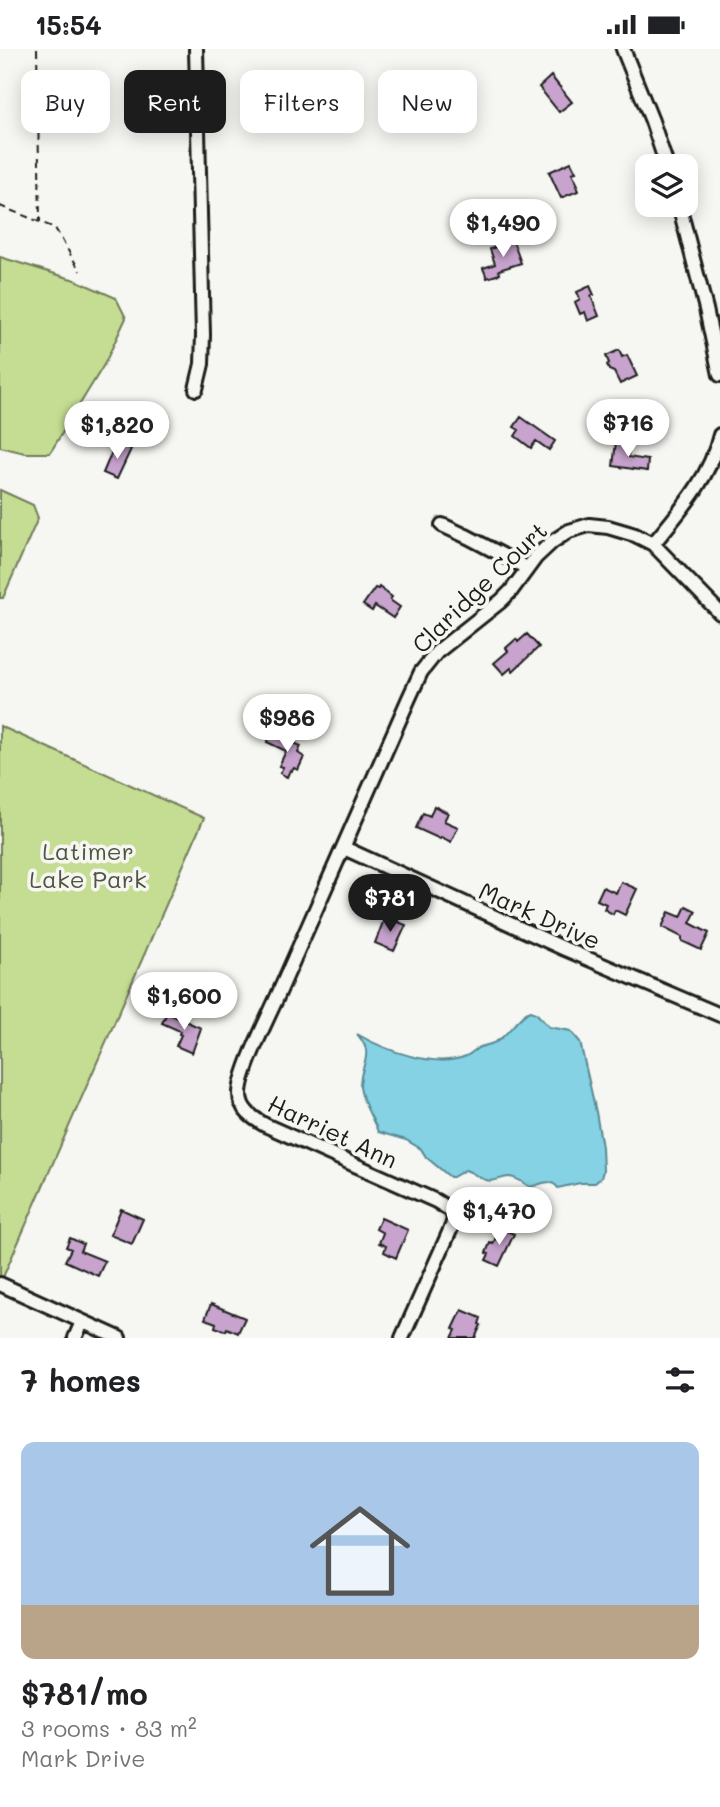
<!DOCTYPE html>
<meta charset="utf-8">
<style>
body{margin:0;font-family:Mali,sans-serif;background:#f2f2f2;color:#202124;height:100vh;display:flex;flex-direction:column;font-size:26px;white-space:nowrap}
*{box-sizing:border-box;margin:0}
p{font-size:23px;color:#757577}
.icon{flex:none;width:38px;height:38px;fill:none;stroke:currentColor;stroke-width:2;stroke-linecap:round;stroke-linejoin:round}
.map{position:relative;height:1289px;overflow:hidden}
.panel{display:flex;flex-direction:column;background:#fff;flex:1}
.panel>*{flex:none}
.guide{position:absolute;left:21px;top:21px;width:679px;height:63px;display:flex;gap:14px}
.fabs{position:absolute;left:635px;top:105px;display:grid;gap:14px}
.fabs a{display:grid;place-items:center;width:63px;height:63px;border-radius:14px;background:#fff;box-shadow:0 4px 18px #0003;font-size:35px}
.price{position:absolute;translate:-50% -60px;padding:0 16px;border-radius:24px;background:#fff;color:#222;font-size:23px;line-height:46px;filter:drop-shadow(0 2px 4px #0008)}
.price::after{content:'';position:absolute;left:50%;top:42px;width:21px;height:16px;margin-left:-10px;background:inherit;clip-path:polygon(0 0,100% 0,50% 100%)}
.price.current{background:#1c1c1c;color:#fff}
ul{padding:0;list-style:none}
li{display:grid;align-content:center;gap:14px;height:371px;padding:0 21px}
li+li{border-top:2px solid #e0e0e0}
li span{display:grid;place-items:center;height:217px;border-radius:14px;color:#555}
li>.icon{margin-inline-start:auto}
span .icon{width:126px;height:126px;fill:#fffc;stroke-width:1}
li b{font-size:30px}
h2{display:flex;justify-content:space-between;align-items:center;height:84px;padding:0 21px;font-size:30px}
.chip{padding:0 24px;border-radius:14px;background:#fff;box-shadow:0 4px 18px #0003;font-size:24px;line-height:63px}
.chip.current{background:#1c1c1c;color:#fff}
.status{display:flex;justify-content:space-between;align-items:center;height:49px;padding:0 35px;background:#fff;direction:ltr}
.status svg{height:19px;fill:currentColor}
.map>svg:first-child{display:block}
.green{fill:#c5dd93;stroke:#707c58;stroke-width:2}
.water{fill:#84d2e3;stroke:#5a8993;stroke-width:2}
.building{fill:#c7a3cd;stroke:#1c1c1c;stroke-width:2}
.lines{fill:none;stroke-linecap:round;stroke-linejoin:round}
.minor-casing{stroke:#1c1c1c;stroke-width:18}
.path{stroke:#1c1c1c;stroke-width:2;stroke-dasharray:7 5;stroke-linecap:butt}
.minor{stroke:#f6f6f2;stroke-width:12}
.labels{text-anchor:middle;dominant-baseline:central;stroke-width:7;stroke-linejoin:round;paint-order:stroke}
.street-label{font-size:24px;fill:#1c1c1c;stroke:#f6f6f2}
.park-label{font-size:24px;fill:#4f5640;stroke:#f6f6f2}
</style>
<div class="status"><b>15:54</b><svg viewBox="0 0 49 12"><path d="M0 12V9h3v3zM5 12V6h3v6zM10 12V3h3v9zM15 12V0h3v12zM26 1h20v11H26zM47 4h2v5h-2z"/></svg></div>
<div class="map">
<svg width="720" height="1289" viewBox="0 0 720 1289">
<rect width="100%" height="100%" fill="#f6f6f2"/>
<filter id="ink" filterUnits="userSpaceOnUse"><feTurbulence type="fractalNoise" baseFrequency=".0143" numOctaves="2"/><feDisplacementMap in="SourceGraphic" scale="14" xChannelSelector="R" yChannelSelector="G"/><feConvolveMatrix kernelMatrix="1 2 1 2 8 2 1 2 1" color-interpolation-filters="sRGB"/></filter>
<g filter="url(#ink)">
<path class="green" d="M0,208l75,23 41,18 10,20 -21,45 -55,90h-25l-25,-6z
M0,441l33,15 5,13 -35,80h-3z
M0,677l204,92 -204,466z"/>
<path class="water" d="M531,962l6,3 12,13 22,4 9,11 16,70 6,35 1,24 -2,7 -6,5h-15l-22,5c-8,-11 -17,-3 -28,-1 -7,-4 -13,-10 -21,-10 -8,0 -14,6 -23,3 -8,-2 -13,-8 -21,-10l-12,7h-3l-24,-20 -5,-8 -15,-9 -28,-8c-5,-14 -17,-30 -18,-46 0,-23 16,-31 -3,-52 27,16 78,35 109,22 5,-2 9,-7 14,-9 7,-2 15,-3 20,-8 10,-7 21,-26 31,-28z"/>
<path class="building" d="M551,27l21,26 -13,10 -20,-25z
M571,113l5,10 -4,1 6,12 -2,1 2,5 -17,7 -12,-26z
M513,192l8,22 -22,7 1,4 -13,4 -4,-10 12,-4 -5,-15z
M590,237l4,9 -3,1 8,20 -11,5 -3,-9 -5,2 -5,-12 5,-3 -3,-7z
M619,301l3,7 5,-2 10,21 -17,8 -6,-12 -5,-2 -2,-5 2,-2 -3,-7z
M521,368l34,24 -6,9 -13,-9 -5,7 -16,-12 4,-6 -5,-3z
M116,393l15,7 -14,30 -14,-6z
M616,393l14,2 -2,13 20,3 -1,11 -34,-5z
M379,538l13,10 -2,3 10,7 -7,11 -18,-12 -3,5 -9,-6 12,-17 3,1z
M527,585l12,13 -26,24 -2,-3 -7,6 -10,-11 14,-12 -2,-3 10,-9 2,3z
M271,684l30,13 -3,7 6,4 -6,13 -4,-2 -2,3 -2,-1 -3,7 -7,-4 3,-6 -4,-1 7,-15 -19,-9z
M434,757l14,7 -4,8 14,6 -7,15 -10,-5 -1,2 -24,-11 7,-15 7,3z
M621,833l16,7 -12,26 -10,-5 -2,4 -9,-5 2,-5 -9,-4 6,-13 13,6z
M686,857l10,5 -6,12 19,10 -8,17 -19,-9v-4l-20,-10 7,-15 12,5z
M385,868l21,8 -12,26 -19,-8z
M167,964l34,15 -9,25 -16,-7 5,-11 -2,-1 1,-3 -18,-8z
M121,1160l22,10 -11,25 -22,-9z
M381,1169l27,12 -12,28 -12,-6 2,-6 -7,-3 4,-10 -7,-4z
M500,1179l14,6 -15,32 -13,-6 3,-6 -3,-1 4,-10 3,1z
M70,1189l13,6 -3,7 25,10 -7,15 -33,-15 6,-12 -5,-2z
M211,1255l34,14 -7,15 -11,-5 -1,3 -11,-4 1,-4 -11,-4z
M462,1261l19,8 -2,6 2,1 -6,13h-23l4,-8 -3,-1z"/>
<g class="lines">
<g class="minor-casing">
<path id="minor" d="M196,0l7,286 -1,29 -6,25
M623,0l29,72 15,45
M679,156l27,104 14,66
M442,476l26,12 59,31
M653,495c28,-34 57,-66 67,-109
M344,799l221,101 155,66
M0,1235l119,54
M75,1289l7,-16
M402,1289l50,-112 2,-7 -2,-8 -16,-10 -171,-76c-12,-7 -25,-15 -25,-31 0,-22 28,-76 38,-99 43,-99 88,-198 131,-297l12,-26 16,-20 64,-51 10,-10 25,-34 16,-15 17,-11 20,-6 19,2 27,8 18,9 67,69"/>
</g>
<path class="path" d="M37,0l3,173
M0,157l55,22 25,43"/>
<use href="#minor" class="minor"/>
</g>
</g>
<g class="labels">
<g class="street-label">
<text transform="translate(479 538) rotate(-44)">Claridge Court</text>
<text transform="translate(540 866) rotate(24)">Mark Drive</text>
<text transform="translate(333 1082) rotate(25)">Harriet Ann</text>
</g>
<g class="park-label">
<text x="88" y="801">Latimer<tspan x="88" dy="28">Lake Park</tspan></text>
</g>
</g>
</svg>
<div class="fabs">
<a><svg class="icon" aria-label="layers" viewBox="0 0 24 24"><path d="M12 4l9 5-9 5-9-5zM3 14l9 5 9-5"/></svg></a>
</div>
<b class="price" style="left:503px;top:210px">$1,490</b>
<b class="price" style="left:628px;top:410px">$716</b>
<b class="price" style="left:117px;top:412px">$1,820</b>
<b class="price" style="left:287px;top:705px">$986</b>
<b class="price current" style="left:390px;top:885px">$781</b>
<b class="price" style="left:184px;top:983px">$1,600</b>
<b class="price" style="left:499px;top:1198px">$1,470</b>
<div class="guide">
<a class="chip">Buy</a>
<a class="chip current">Rent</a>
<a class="chip">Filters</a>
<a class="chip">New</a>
</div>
</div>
<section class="panel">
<h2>7 homes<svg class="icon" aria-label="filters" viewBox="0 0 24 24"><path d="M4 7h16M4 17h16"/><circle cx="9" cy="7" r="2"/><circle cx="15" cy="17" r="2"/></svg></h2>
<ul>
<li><span style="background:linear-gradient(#a9c7e8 75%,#b9a48a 0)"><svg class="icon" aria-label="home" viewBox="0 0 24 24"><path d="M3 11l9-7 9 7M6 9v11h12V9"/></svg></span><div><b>$781/mo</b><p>3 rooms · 83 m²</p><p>Mark Drive</p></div></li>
</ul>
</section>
